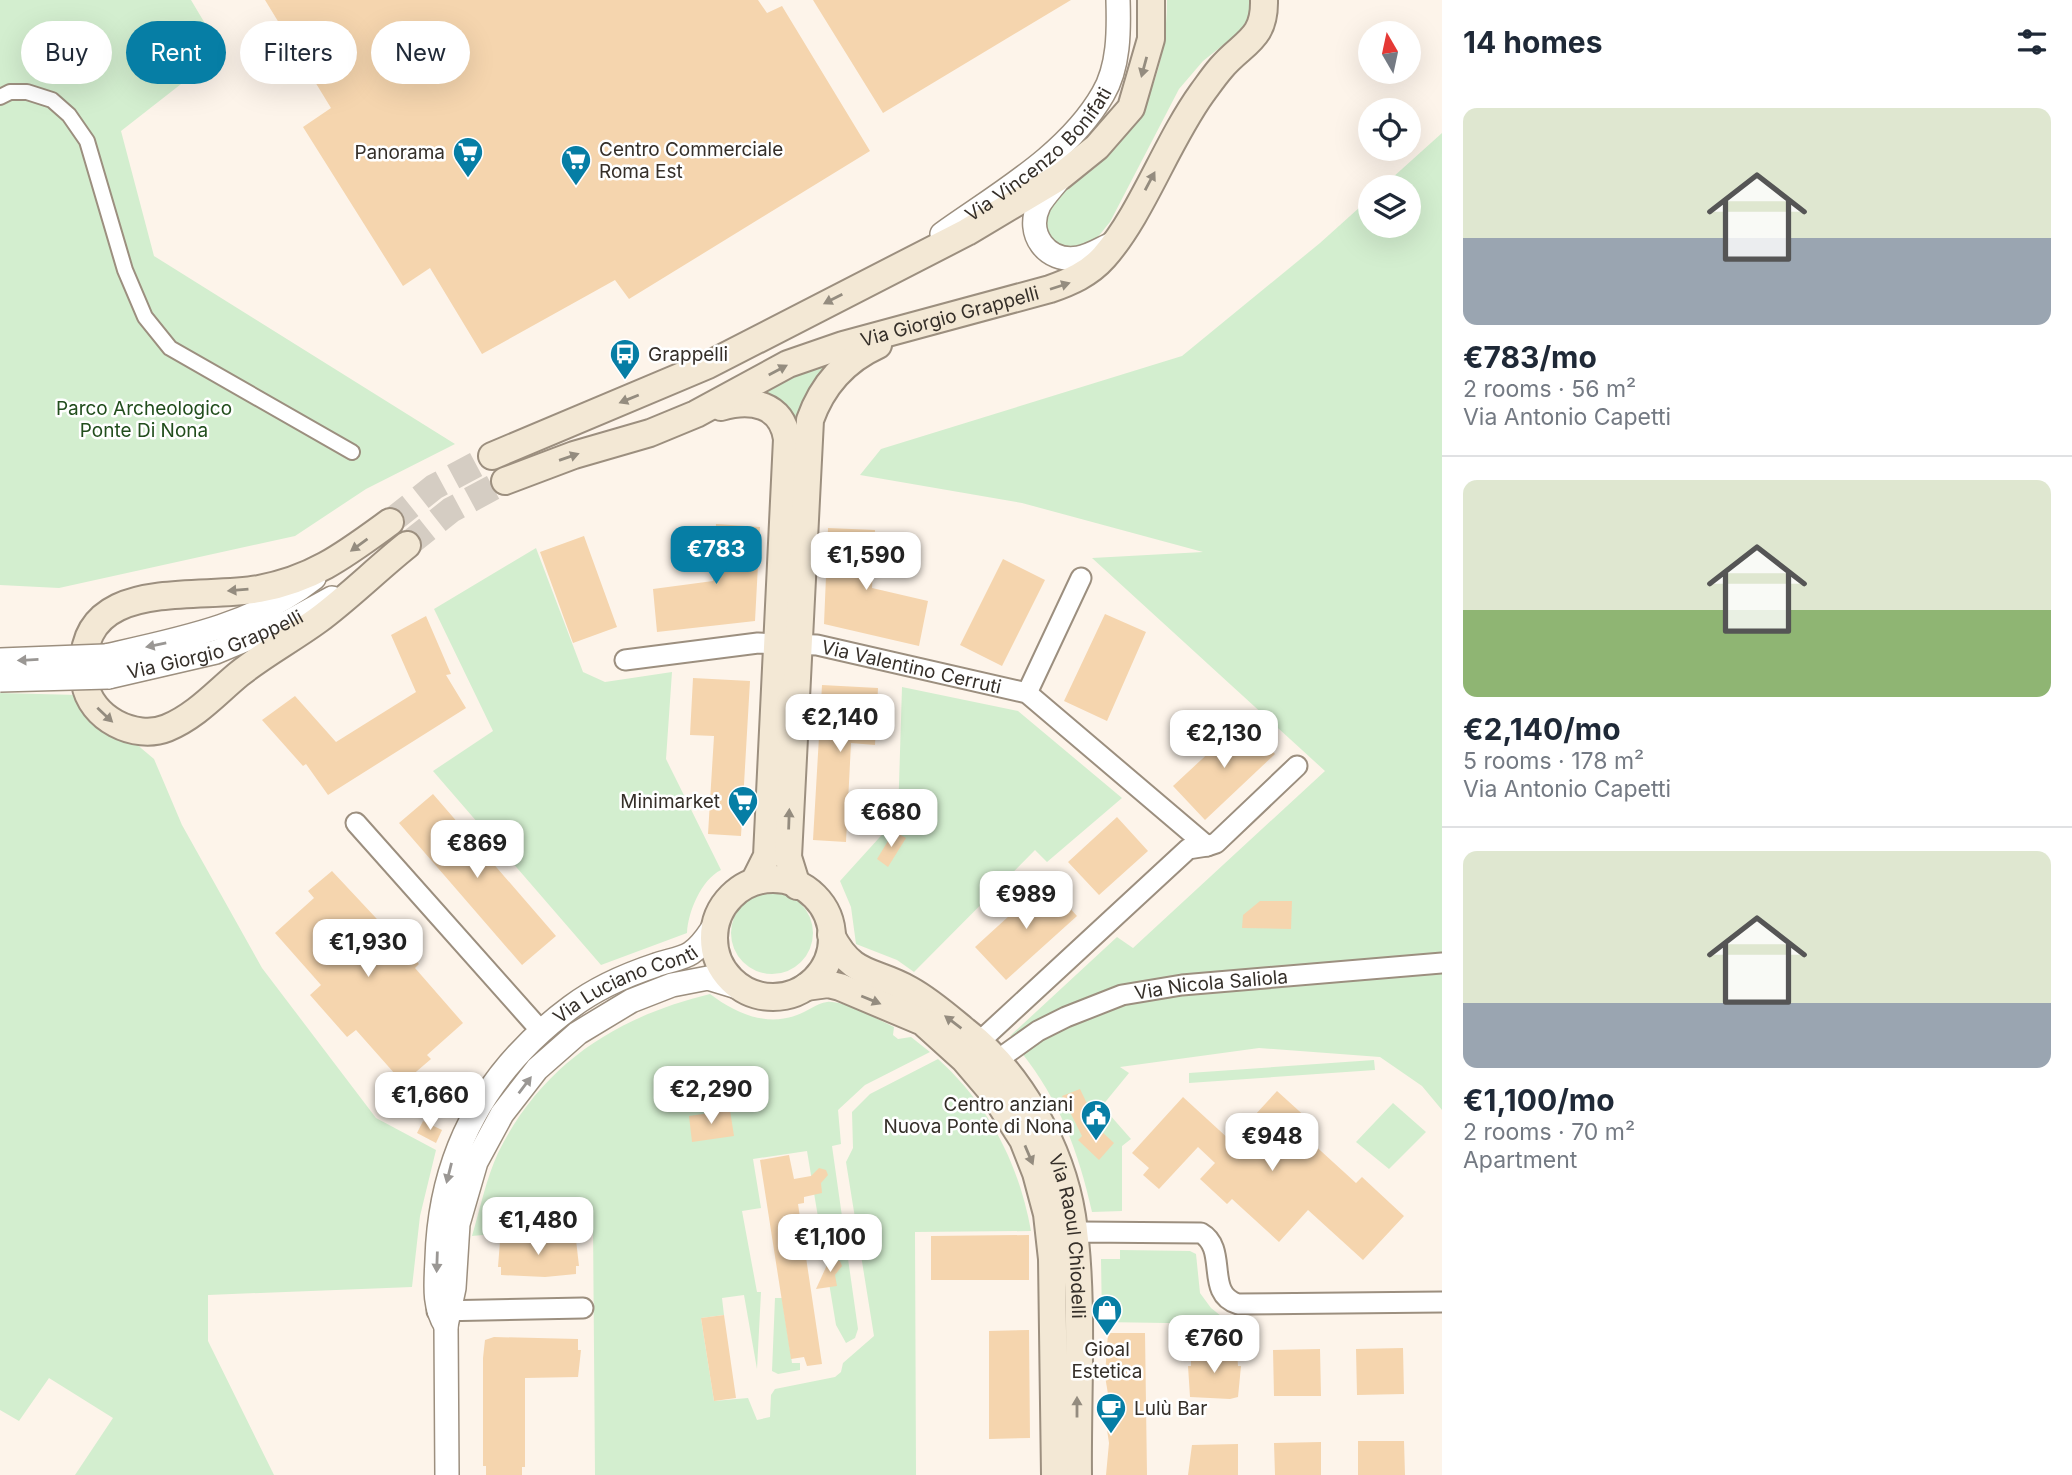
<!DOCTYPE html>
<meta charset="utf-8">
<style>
body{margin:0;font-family:Inter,sans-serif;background:#f6f6f7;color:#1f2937;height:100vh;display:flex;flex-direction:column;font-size:26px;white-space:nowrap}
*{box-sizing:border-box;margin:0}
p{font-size:23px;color:#747a83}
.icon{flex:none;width:38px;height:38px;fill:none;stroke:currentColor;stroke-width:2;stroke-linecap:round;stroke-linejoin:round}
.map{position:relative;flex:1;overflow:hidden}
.side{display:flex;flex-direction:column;background:#fff;width:630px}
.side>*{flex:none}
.banner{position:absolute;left:21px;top:21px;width:665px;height:63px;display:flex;gap:14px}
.needle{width:46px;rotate:351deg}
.controls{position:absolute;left:1358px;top:21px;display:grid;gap:14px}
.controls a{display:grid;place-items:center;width:63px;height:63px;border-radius:50%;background:#fff;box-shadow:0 7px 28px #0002;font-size:35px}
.price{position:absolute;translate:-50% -60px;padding:0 16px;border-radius:14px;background:#fff;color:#222;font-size:23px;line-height:46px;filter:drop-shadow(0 2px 4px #0008)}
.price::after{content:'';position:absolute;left:50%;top:42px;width:21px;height:16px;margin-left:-10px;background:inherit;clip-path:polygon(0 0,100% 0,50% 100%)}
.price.selected{background:#067ea5;color:#fff}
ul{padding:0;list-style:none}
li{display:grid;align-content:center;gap:14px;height:371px;padding:0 21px}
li+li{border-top:2px solid #e0e1e3}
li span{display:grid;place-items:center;height:217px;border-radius:14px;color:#555}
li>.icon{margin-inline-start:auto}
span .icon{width:126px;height:126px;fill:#fffc;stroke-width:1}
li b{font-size:30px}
h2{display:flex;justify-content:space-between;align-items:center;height:84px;padding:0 21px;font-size:30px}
.chip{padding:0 24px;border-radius:32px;background:#fff;box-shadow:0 7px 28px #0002;font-size:24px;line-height:63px}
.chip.selected{background:#067ea5;color:#fff}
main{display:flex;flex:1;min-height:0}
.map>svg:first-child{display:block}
.green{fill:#d3eecf}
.building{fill:#f5d5ae}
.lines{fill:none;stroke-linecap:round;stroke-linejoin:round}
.secondary-tunnel{stroke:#d5cdc3;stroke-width:26;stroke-dasharray:26 13;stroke-linecap:butt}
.pedestrian-casing{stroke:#9c8f7f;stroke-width:18}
.minor-casing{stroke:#9c8f7f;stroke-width:23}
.tertiary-casing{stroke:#9c8f7f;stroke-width:26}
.secondary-casing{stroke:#9c8f7f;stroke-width:30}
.pedestrian{stroke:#fff;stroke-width:14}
.minor{stroke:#fff;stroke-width:19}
.tertiary{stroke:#fff;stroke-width:23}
.secondary{stroke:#f3e8d5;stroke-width:26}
.tertiary-bridge-casing{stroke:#9c8f7f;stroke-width:26;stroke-linecap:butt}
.tertiary-bridge{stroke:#fff;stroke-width:23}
.oneway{fill:#948c7f}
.oneway2{fill:#9a9794}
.labels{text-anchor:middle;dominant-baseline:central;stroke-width:5;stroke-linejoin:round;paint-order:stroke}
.poi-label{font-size:19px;fill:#352f29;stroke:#fff;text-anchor:start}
.street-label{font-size:19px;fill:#352f29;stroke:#fff}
.park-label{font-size:19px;fill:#224e1d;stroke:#fff}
</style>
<main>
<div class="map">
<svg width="1442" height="1475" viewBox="0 0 1442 1475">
<rect width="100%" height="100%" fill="#fdf4ea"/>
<path class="green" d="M0,0h191l31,52 -101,79 33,125 301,188 -89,45 -71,47 -236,52 -59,-3z
M1167,0h87l-6,21 -6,9 -39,31 -24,28 -69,133c-6,7 -13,18 -22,22 -20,10 -55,-6 -42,-32 11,-21 34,-31 51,-46 50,-42 70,-102 70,-166z
M1442,133v977l-20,-24 -42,-29 -121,-9 -139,19 9,6 -27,33 29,33 -9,7v65l-30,1c-13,-59 -33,-113 -71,-160l34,-21 -45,5 107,-99 16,11 192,-177 -233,-213 111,-6 -181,-49 -162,-28 21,-26 301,-93 138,-113 50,-45v28h39v-39h-27z
M838,354l-38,78 -47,-35 35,-21z
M536,548l47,124 22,10 67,-10 -6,87 55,111c-20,10 -33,42 -34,63l-86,32 -168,-194 60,-40 -59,-122z
M902,687l116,24 104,87 -75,64 -12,-12 -121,122 -17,-12 -41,-16 -5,-37 -11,-26 58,-64z
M0,693l78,2 76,64 28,66 80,143 114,150 60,32 -16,66 -8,71 -204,8v46l66,134h-199l38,-57 -64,-40 -30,43 -19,-11z
M731 933a41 41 0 1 1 82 0a41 41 0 1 1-82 0Z
M710,994c25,19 56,33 87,21 10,-3 20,-12 30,-13 17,-2 52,18 67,25l-1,8 5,4 13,-2 19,15 -65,33 -27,25 3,34 -9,2 26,183 -3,9 -9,5 -10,-18 -29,-174 -54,8 8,49 -19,3 15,81h4l-4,77 -13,-74 -22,3 2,17 -23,3 13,83 34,-3 9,22 13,-3 1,-22 4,-6 60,-12 6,-5 2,-9 31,-27 -28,-174 7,-14 -1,-36 18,-18 68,-35c51,46 81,105 93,172l-116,1 1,243h-321l-2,-250 -121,11c8,-27 14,-57 26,-83 44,-89 118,-136 212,-159z
M1374,1060l1,10 -186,13v-10z
M1393,1103l33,29 -37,37 -33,-27z
M1120,1250l70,1 6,3 4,39 11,15 20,16 -129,-2 -1,-63h19z
M775,1298h7l10,65h8v7l-22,4 -6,-3z"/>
<path class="building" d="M265,0h493l9,13 15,-7 88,145 -241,148 -14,-19 -133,74 -52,-86 -27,18 -100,-159 28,-19z
M813,0h258l-188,113z
M716,524l44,3 -5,94 -98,11 -4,-43 60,-8z
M828,528l47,2 -3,58 56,13 -9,45 -95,-22z
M584,536l33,91 -44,16 -33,-91z
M1003,559l42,21 -43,86 -42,-21z
M1105,614l41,18 -39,89 -43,-20z
M426,616l25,58 -5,1 20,33 -138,87 -22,-31 -3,2 -41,-46 33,-24 41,46 80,-50 -25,-57z
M693,678l57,3 -9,155 -33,-2 6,-98 -24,-1z
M822,685l56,3 -3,57 -24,-2 -5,99 -33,-2z
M1244,720l31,34 -70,66 -32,-34z
M433,794l123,142 -34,29 -123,-142z
M1117,817l31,34 -49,44 -31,-33z
M894,831l12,7 -18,29 -11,-8z
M332,871l87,93 -4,4 48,55 -36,32 4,4 -28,24 -47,-53 -9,7 -37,-42 11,-10 -46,-52 39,-35 -6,-7z
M1046,882l31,34 -71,64 -31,-33z
M1260,901h32l-1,28 -49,-1 1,-13z
M1080,1089l12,25 -6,3 28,26 -15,17 -21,-20 4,-4 -20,-40z
M1277,1091l32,29 -10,11 57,52 6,-6 42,39 -41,44 -55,-50 -29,32 -47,-43 -5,5 -27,-25 15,-16 -17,-16 -39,42 -16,-14 6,-7 -17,-15 51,-56 48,44z
M730,1110l4,26 -42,6 -3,-26z
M423,1121l19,9 -6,13 -19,-10z
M789,1155l5,24 17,-3 8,-8 7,2 2,5 -7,8 1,10 -18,4v6l-6,1 24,160 -15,2 -3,-9 -13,2 -31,-199z
M1029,1235v45h-98v-44z
M529,1238l47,2 3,26h-3v8l-31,3 -44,-2v-8h-3l2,-26z
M832,1254l1,6 7,1 2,5 -7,9 2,11 -21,3z
M724,1315l12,83 -22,3 -13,-83z
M1029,1330l1,108 -41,1v-108z
M1108,1333h37l2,142h-41l3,-32 -4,-27 4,-16 -4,-24z
M494,1337l84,2v11h3l-3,27 -53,1v89h-3v8h-36v-9h-3v-108l2,-18z
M1403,1348l1,46 -47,1 -1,-46z
M1320,1349l1,47h-47l-1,-46z
M1237,1352l1,14h3l-3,31 -8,2 -40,-2 -2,-31h3v-13z
M1358,1441h46l1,34h-47z
M1321,1442v33h-46l-1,-32z
M1238,1444v31h-50l4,-30z"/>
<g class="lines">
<path class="secondary-tunnel" d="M390,522l44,-35 58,-31
M407,545l44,-35 54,-29"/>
<g class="pedestrian-casing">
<path id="pedestrian" d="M0,97l10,-5h17l25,8 17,15 18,26 38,129 20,47 25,31 182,104"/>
</g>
<g class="minor-casing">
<g id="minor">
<path id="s1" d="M625,660l133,-17 59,2 210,48 180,153 -19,3 -210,194"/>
<path d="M1027,693l54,-115"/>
<path d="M356,823l186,209"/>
<path d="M1207,846l9,-3 81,-77"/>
<path id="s2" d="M996,1061l42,-30 28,-14 56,-22 60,-10 260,-22"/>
<path d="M1061,1236l20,-4 120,1c28,16 3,61 37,71l204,-2"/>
<path d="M437,1311l146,-3"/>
</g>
</g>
<g class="tertiary-casing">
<g id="tertiary">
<path d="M1059,179c-6,8 -15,17 -20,26 -14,29 8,58 39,53 13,-2 24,-10 36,-15"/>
<path id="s3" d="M942,234c56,-40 126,-79 161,-140 16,-27 16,-63 15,-94"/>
<path d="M105,656c72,-16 150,-31 209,-78"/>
<path id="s4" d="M108,677l108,-25 74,-31 42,-23"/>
<path id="s5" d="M446,1326c-13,-21 -10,-42 -9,-67 3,-106 49,-189 134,-252 25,-19 55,-32 85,-42 11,-4 26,-6 35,-12 11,-7 17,-18 24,-28"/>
<path d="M447,1475l-1,-149 8,-38 4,-64 18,-62 26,-48 35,-45 41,-36 53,-32 41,-16 36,-7 36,11"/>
</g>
</g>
<g class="secondary-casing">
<g id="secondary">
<path d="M721,407c30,-9 61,-3 66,32l-20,417 -12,24"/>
<path d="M492,456l216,-91 259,-133 94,-56 36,-29 34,-39 20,-69v-39"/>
<path id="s6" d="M505,481l69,-26 76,-22 46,-19 92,-50 55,-19 207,-56c20,-7 39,-15 54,-32 38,-43 62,-114 98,-164 6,-8 12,-17 19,-25 22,-26 44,-28 43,-68"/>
<path d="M390,522c-44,32 -76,57 -131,67 -67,12 -189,-15 -174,94 5,35 50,58 82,45 29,-12 49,-35 72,-54 25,-20 53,-35 79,-54 31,-23 59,-51 89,-75"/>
<circle cx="773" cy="938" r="59"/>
<path d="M797,886l-9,-29 22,-437c12,-34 35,-60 68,-75"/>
<path id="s7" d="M831,935c22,43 42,34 79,55 20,11 38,27 55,41 55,42 96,117 107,185 12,79 5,178 6,259"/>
<path d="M806,987l22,-3 12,3 83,35 41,37 29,34 30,47 13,33 11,41 5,45 3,216"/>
</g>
</g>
<use href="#pedestrian" class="pedestrian"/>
<use href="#minor" class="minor"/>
<use href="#tertiary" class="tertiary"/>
<use href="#secondary" class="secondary"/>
<g class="tertiary-bridge-casing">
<path id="tertiary-bridge" d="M0,660l105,-4
M0,680l108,-3"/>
</g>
<use href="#tertiary-bridge" class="tertiary-bridge"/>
</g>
<defs><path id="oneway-solid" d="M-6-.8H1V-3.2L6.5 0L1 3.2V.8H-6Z" transform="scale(1.75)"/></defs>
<g class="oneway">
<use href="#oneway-solid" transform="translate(1144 67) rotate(105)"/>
<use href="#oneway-solid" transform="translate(1150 181) rotate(-62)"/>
<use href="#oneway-solid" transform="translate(1060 286) rotate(-18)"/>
<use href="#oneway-solid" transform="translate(833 299) rotate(153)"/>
<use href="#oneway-solid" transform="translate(778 370) rotate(-28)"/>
<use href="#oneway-solid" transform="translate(629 399) rotate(158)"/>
<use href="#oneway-solid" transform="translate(569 457) rotate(-19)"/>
<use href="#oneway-solid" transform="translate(359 545) rotate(144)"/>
<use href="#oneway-solid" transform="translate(238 590) rotate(175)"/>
<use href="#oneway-solid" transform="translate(105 715) rotate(43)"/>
<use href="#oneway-solid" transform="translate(789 819) rotate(-88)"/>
<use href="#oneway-solid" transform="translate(871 1000) rotate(22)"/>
<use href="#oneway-solid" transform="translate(953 1022) rotate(-143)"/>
<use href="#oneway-solid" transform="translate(1029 1155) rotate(67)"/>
<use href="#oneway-solid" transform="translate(1077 1407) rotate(-90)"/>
</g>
<g class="oneway2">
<use href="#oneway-solid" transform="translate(156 645) rotate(168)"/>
<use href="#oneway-solid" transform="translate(28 660) rotate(177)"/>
<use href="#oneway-solid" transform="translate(525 1085) rotate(-53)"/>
<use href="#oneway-solid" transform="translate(449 1173) rotate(104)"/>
<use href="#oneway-solid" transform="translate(437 1262) rotate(92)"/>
</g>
<defs>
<g id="supermarket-pin" transform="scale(1.575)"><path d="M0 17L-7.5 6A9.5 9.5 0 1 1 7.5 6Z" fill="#067ea5" stroke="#fff"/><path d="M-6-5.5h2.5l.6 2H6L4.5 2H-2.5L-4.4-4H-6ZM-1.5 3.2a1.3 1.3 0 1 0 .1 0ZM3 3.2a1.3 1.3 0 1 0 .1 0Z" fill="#fff"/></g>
<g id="bus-pin" transform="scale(1.575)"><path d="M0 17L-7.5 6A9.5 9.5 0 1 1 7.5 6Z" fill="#067ea5" stroke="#fff"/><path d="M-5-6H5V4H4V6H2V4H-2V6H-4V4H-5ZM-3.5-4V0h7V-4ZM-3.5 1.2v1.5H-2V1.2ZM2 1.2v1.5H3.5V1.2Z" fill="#fff"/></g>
<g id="civic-pin" transform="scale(1.575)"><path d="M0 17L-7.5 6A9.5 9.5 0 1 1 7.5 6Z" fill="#067ea5" stroke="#fff"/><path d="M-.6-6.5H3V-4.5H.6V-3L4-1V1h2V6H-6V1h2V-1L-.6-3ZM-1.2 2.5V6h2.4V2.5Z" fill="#fff"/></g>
<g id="shop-pin" transform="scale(1.575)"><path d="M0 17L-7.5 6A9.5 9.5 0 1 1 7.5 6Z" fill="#067ea5" stroke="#fff"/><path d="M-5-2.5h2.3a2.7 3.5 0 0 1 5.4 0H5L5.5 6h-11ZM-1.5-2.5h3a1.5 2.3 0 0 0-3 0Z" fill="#fff"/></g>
<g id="cafe-pin" transform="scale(1.575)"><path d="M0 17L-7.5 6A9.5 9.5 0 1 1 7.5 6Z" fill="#067ea5" stroke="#fff"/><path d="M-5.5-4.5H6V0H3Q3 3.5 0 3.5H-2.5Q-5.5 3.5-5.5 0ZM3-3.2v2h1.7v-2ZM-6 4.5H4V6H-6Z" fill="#fff"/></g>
</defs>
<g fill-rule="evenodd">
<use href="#supermarket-pin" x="468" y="152"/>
<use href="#supermarket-pin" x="576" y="160"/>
<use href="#bus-pin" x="625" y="354"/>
<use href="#supermarket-pin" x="743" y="801"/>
<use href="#civic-pin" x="1096" y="1115"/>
<use href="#shop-pin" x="1107" y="1310"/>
<use href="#cafe-pin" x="1111" y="1408"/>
</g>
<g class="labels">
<g class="poi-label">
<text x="599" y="149">Centro Commerciale<tspan x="599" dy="22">Roma Est</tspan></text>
<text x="445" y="152" text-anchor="end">Panorama</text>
<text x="648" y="354">Grappelli</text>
<text x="720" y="801" text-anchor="end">Minimarket</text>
<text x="1073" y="1104" text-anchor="end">Centro anziani<tspan x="1073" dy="22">Nuova Ponte di Nona</tspan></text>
<text x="1107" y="1349" text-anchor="middle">Gioal<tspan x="1107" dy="22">Estetica</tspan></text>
<text x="1134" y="1408">Lulù Bar</text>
</g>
<g class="street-label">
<text stroke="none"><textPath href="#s3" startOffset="126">Via Vincenzo Bonifati</textPath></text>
<text stroke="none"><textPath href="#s6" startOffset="476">Via Giorgio Grappelli</textPath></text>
<text stroke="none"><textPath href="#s4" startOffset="112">Via Giorgio Grappelli</textPath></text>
<text stroke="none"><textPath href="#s1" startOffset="290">Via Valentino Cerruti</textPath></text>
<text stroke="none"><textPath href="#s5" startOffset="424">Via Luciano Conti</textPath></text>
<text stroke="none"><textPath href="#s2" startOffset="233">Via Nicola Saliola</textPath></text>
<text stroke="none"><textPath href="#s7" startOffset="406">Via Raoul Chiodelli</textPath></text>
</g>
<g class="park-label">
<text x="144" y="408">Parco Archeologico<tspan x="144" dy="22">Ponte Di Nona</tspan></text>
</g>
</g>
</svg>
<div class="controls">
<a><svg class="needle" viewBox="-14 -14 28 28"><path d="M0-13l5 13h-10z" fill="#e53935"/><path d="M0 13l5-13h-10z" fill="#747a83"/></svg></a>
<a><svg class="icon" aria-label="locate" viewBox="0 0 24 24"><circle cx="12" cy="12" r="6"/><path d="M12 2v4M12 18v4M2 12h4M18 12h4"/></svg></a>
<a><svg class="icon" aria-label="layers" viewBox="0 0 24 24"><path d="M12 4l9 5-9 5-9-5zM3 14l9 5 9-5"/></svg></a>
</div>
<b class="price selected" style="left:716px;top:586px">€783</b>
<b class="price" style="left:866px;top:592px">€1,590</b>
<b class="price" style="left:840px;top:754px">€2,140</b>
<b class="price" style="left:1224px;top:770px">€2,130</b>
<b class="price" style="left:891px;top:849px">€680</b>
<b class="price" style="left:477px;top:880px">€869</b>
<b class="price" style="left:1026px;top:931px">€989</b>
<b class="price" style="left:368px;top:979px">€1,930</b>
<b class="price" style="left:711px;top:1126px">€2,290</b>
<b class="price" style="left:430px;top:1132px">€1,660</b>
<b class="price" style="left:1272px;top:1173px">€948</b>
<b class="price" style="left:538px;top:1257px">€1,480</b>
<b class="price" style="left:830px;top:1274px">€1,100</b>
<b class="price" style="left:1214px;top:1375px">€760</b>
<div class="banner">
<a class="chip">Buy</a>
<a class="chip selected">Rent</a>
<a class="chip">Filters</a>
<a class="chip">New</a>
</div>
</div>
<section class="side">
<h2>14 homes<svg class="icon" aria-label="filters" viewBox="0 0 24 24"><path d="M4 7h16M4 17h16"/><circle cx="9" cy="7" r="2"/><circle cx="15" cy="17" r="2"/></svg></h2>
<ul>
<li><span style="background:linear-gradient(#dfe7d0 60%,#9aa5b1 0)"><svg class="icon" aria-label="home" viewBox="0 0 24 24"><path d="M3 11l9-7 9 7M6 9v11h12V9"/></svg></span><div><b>€783/mo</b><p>2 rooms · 56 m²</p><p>Via Antonio Capetti</p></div></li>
<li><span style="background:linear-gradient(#dfe7d0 60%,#8fb573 0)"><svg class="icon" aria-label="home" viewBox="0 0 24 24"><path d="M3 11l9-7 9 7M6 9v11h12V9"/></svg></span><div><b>€2,140/mo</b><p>5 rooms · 178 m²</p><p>Via Antonio Capetti</p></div></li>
<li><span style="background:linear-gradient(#dfe7d0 70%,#9aa5b1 0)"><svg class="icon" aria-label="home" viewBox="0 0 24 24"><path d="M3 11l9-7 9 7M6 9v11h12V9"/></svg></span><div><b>€1,100/mo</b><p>2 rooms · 70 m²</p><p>Apartment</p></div></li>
</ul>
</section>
</main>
